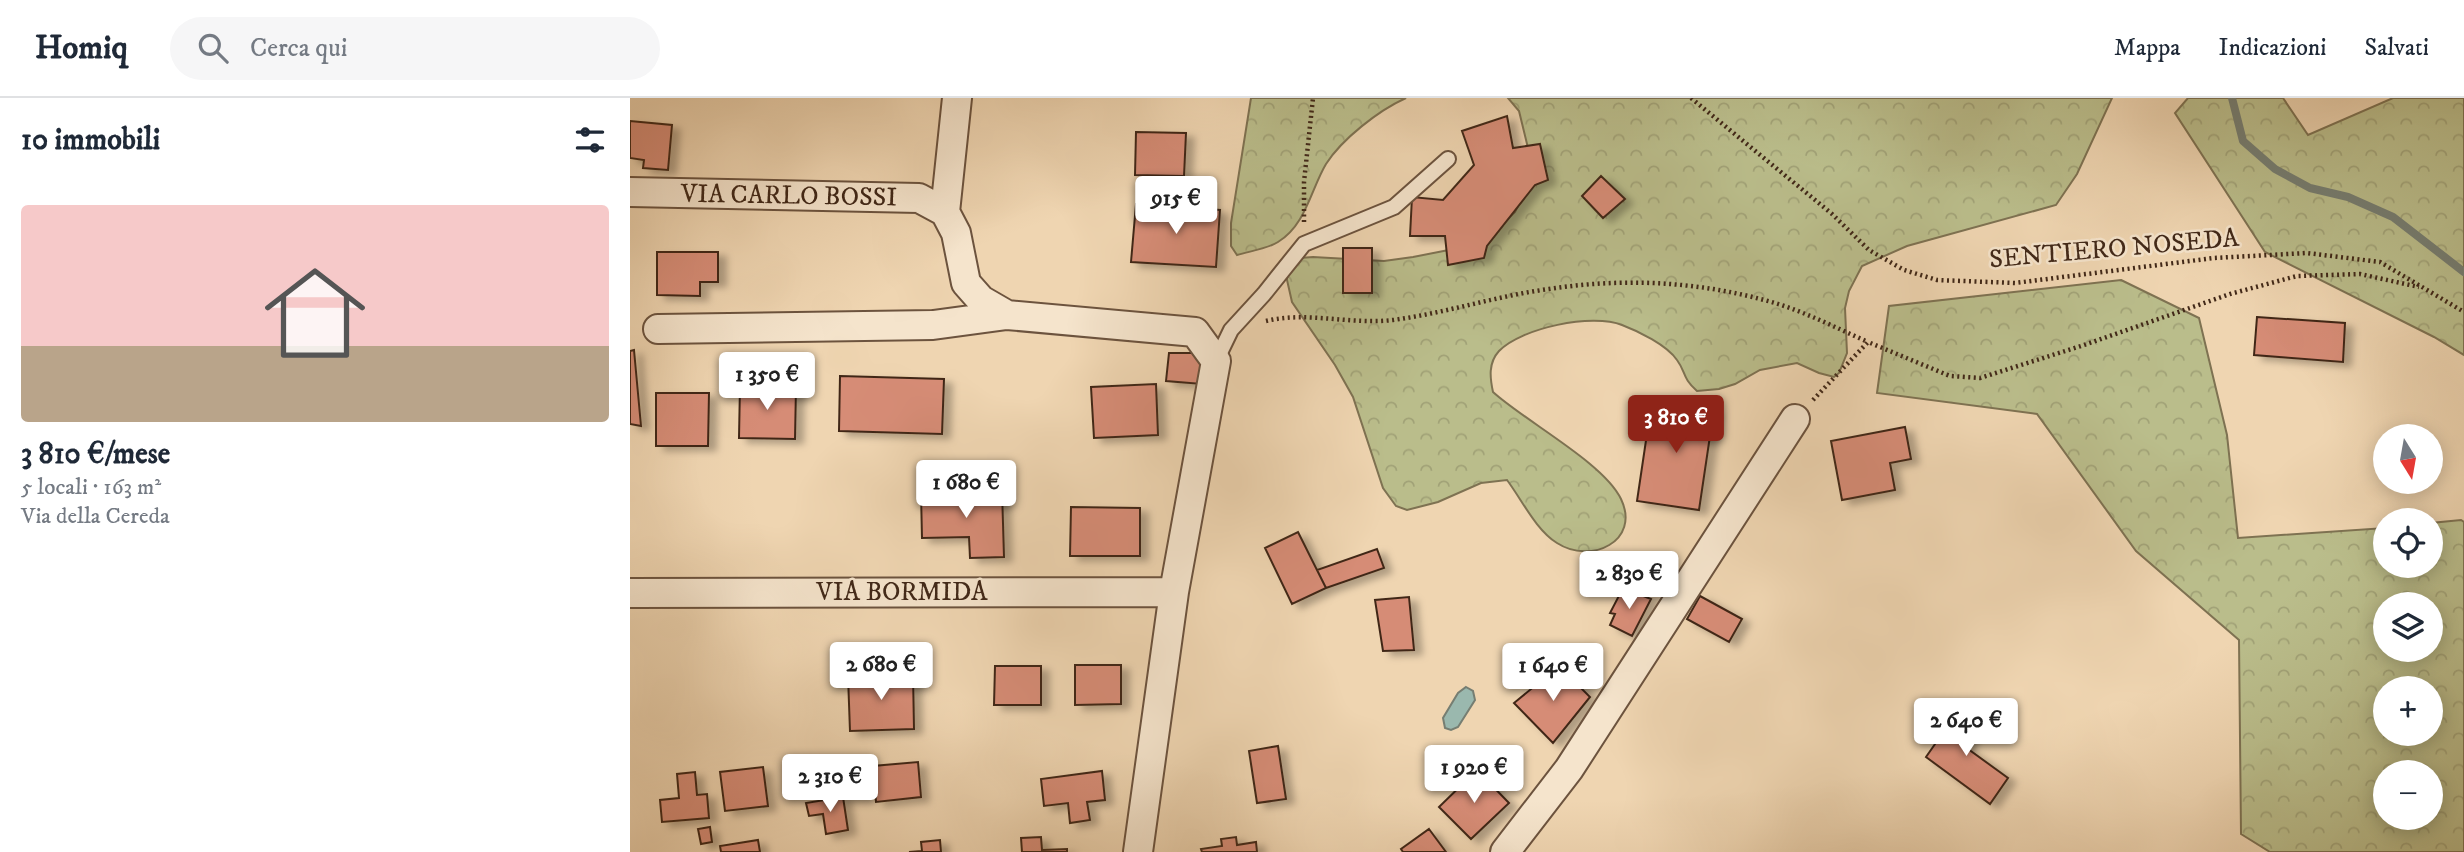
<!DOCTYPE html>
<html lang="it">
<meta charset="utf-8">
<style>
body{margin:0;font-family:"IM FELL DW Pica",serif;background:#f6f6f7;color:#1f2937;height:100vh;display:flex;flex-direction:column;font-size:26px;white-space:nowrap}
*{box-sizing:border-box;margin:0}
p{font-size:23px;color:#747a83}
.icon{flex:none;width:38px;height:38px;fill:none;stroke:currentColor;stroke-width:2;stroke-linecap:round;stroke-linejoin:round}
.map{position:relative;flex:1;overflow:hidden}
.drawer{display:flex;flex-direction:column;background:#fff;width:630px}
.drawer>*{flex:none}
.needle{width:46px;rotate:169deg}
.buttons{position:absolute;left:1743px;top:326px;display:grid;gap:14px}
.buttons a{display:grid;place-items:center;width:70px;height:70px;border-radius:50%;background:#fff;box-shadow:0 4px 18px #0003;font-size:35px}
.price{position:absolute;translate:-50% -60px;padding:0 16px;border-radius:7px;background:#fff;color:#222;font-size:23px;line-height:46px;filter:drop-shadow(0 2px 4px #0008)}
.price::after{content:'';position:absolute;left:50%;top:42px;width:21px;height:16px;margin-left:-10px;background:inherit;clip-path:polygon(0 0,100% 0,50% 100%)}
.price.selected{background:#8f2418;color:#fff}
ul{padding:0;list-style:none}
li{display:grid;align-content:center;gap:14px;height:371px;padding:0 21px}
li+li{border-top:2px solid #e0e1e3}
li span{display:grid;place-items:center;height:217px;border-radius:7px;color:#555}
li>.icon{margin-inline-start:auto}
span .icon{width:126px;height:126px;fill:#fffc;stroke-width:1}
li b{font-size:30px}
h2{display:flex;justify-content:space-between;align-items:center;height:84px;padding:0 21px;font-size:30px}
header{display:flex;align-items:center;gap:42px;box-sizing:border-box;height:98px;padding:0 35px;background:#fff;border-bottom:2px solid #e0e1e3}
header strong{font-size:33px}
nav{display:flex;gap:38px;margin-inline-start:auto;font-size:24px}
.search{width:490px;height:63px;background:#f6f6f7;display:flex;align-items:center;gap:18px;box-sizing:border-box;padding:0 24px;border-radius:38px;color:#747a83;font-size:26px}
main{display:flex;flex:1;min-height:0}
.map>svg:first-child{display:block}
.forest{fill:url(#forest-crowns);stroke:#7e7252;stroke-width:2;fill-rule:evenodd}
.water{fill:#9ab8ae;stroke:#767e72;stroke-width:2}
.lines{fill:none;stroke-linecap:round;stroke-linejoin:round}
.stream{stroke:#767e72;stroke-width:8}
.building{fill:#d68c76;stroke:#412818;stroke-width:2;filter:url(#shadow)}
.lane-casing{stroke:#6c533e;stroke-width:18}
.street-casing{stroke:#6c533e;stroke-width:32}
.path{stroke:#412818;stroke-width:4.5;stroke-dasharray:2 3.5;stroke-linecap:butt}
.lane{stroke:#f5e4cc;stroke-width:14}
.street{stroke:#f5e4cc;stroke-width:28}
.labels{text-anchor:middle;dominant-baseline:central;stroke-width:5;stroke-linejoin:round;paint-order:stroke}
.street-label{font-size:26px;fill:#412818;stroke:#f5e4cc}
</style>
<header>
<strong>Homiq</strong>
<div class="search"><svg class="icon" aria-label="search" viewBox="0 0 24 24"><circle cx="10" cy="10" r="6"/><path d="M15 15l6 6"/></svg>Cerca qui</div>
<nav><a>Mappa</a><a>Indicazioni</a><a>Salvati</a></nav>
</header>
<main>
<section class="drawer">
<h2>10 immobili<svg class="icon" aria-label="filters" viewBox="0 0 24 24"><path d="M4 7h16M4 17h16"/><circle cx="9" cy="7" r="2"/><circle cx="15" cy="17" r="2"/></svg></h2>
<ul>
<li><span style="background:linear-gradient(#f6c9c9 65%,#b9a48a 0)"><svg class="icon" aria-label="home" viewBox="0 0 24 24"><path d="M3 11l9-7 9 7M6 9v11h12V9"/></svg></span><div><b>3 810 €/mese</b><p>5 locali · 163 m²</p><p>Via della Cereda</p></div></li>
</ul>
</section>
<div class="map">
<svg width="1834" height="754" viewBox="0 0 1834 754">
<defs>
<pattern id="forest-crowns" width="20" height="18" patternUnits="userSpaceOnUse" patternTransform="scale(1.75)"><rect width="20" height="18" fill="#babd8b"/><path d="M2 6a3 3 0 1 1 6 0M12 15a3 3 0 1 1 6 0" fill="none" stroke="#a1a277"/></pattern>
<filter id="shadow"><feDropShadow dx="8" dy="4.5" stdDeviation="3.5" flood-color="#0004"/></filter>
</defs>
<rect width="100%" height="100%" fill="#efd5b1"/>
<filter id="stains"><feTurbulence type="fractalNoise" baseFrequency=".00286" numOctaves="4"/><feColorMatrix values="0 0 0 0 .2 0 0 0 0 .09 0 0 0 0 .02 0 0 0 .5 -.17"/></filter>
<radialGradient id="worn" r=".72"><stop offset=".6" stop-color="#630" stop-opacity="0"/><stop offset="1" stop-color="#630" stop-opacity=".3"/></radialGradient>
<path class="forest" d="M621,0h155c-27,12 -64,41 -80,66 -15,25 -20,61 -48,78 -11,7 -28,9 -41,13l-6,-9v-23z
M878,0h604l-35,76 -21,31 -149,41 -45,20 -13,25 -4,17 2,45 -8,20 -5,4 -15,-4 -22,-10 -37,7 -25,14 -16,5 -22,2c-15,-13 -11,-19 -20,-31 -10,-15 -39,-29 -55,-35 -30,-12 -101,3 -123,26 -11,12 -9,27 -6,41 33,30 111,71 128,107 20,42 -30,66 -64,44 -21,-13 -35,-43 -50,-63l-26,3 -43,19 -31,8 -11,-4 -13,-18 -30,-91 -18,-32 -43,-63 -5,-22v-21l26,-2 71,4 29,-4 56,-11 27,-15 19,-19 9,-18 4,-46 -9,-37z
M1558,0h95l25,37 85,-37h71v257l-30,-18 -169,-85 -90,-139z
M1491,182l78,38 28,117 11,103 147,-10v37h46v-42l30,-3 3,2v330h-194l-29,-18 -2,-194 -103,-89 -99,-137 -160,-21 12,-87zM1755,506h46v45h-46zM1755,590h46v45h-46zM1755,674h46v45h-46z"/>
<path class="water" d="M836,589l7,4 2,9 -17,27 -7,3 -6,-2 -2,-10 15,-25z"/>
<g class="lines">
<path class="stream" d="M1602,0l11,43 32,28 35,19 38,9 45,20 71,55"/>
</g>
<path class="building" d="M877,18l6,32 27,-4 8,36 -13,5 -48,61 -3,12 -36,7 -3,-29h-35l2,-39 31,3 31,-35 -12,-34z
M0,23l42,4 -4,45 -25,-2 1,-8 -14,-2z
M506,34l50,1 -2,43 -49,-1z
M971,78l24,23 -22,19 -21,-22z
M506,106l84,6 -4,57 -85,-5z
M713,150h29v45h-29z
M27,154h61v30h-18v14l-43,-1z
M1627,219l88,6 -2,39 -89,-7z
M4,252l7,76 -11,-2v-73z
M539,255h23l11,14 -1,17 -36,-3z
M210,278l104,3 -2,55 -103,-3z
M526,286l2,51 -64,3 -3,-51z
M110,287l56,2 -1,52 -56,-1z
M26,295h53l-1,53h-52z
M1022,302l62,9 -15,101 -62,-9z
M1275,329l6,32 -21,4 5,27 -53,10 -11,-59z
M372,392l2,67 -34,1 -1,-21 -47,1 -1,-45z
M441,409l69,1v48h-70z
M668,434l28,56 -34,16 -27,-56z
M747,451l7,19 -58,20 -9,-18z
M993,490l28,11 -19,37 -22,-11 5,-11 -5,-1z
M1070,498l42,23 -13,23 -42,-23z
M779,499l5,53 -31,1 -8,-51z
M445,567h46v39l-46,1z
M365,568h46v39h-47z
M929,568l31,31 -37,46 -39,-40z
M283,576l1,55 -64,2 -2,-55z
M1331,609l21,15 -18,24 44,32 -18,26 -64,-47z
M648,648l8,53 -29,4 -8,-52z
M288,664l3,35 -45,5 -3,-36z
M133,669l5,39 -43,5 -5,-39z
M847,672l32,33 -38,36 -32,-32z
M472,673l3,29 -18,2 3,18 -20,3 -2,-20 -24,3 -3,-27z
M65,674l2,23 10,-1 2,24 -47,4 -2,-22 19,-2 -2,-24z
M213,699l5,33 -22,4 -3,-20 -14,2 -3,-13z
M80,729l2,15 -11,2 -3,-15z
M799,731l17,23h-43l-2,-3z
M411,739l1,13 25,-1v3h-45l-1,-14z
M606,739l1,8 19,-3 1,10h-55l-1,-3 21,-3 -1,-7z
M128,742l2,12h-39l-1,-6z
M310,742l1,12h-32l13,-1 -1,-9z"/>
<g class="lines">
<g class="lane-casing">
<path id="lane" d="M586,263l15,-31 33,-36 40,-50 90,-37 54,-48"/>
</g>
<g class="street-casing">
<path id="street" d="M0,94l289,6 26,14 11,21 10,50 15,17 26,15 188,17 21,29 -42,231 -36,260
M315,114l12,-114
M28,231l275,-4 74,-10
M0,495l544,-1
M875,754l64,-83 226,-350"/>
</g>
<path class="path" d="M1061,0l141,116 37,36 35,20 33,10 78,3 199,-25 93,-5 73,9 84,50
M674,124v-40l9,-84
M636,223c41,-10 85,4 127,-1 53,-7 103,-24 156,-31 72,-11 145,-8 215,11 36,9 70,27 104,42
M1183,302l55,-58 82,34 30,2 101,-32 149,-52 67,-18 63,-2 59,13"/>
<use href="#lane" class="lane"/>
<use href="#street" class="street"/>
</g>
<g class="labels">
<g class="street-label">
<text transform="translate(159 98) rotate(1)">VIA CARLO BOSSI</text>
<text transform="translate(1484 151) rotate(-5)">SENTIERO NOSEDA</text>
<text x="272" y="494">VIA BORMIDA</text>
</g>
</g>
<rect width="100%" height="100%" filter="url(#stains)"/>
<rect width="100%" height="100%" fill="url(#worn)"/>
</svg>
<div class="buttons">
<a><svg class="needle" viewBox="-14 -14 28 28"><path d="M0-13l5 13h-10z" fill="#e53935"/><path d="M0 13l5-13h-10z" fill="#747a83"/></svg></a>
<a><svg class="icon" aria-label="locate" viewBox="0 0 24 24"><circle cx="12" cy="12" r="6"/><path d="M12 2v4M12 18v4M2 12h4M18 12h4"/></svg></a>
<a><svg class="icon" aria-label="layers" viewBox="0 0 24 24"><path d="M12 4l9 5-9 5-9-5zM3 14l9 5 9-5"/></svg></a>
<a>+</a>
<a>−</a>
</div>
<b class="price" style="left:546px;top:138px">915 €</b>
<b class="price" style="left:137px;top:314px">1 350 €</b>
<b class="price selected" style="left:1046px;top:357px">3 810 €</b>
<b class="price" style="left:336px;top:422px">1 680 €</b>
<b class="price" style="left:999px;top:513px">2 830 €</b>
<b class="price" style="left:251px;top:604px">2 680 €</b>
<b class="price" style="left:923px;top:605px">1 640 €</b>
<b class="price" style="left:1336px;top:660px">2 640 €</b>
<b class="price" style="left:844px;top:707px">1 920 €</b>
<b class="price" style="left:200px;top:716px">2 310 €</b>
</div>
</main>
